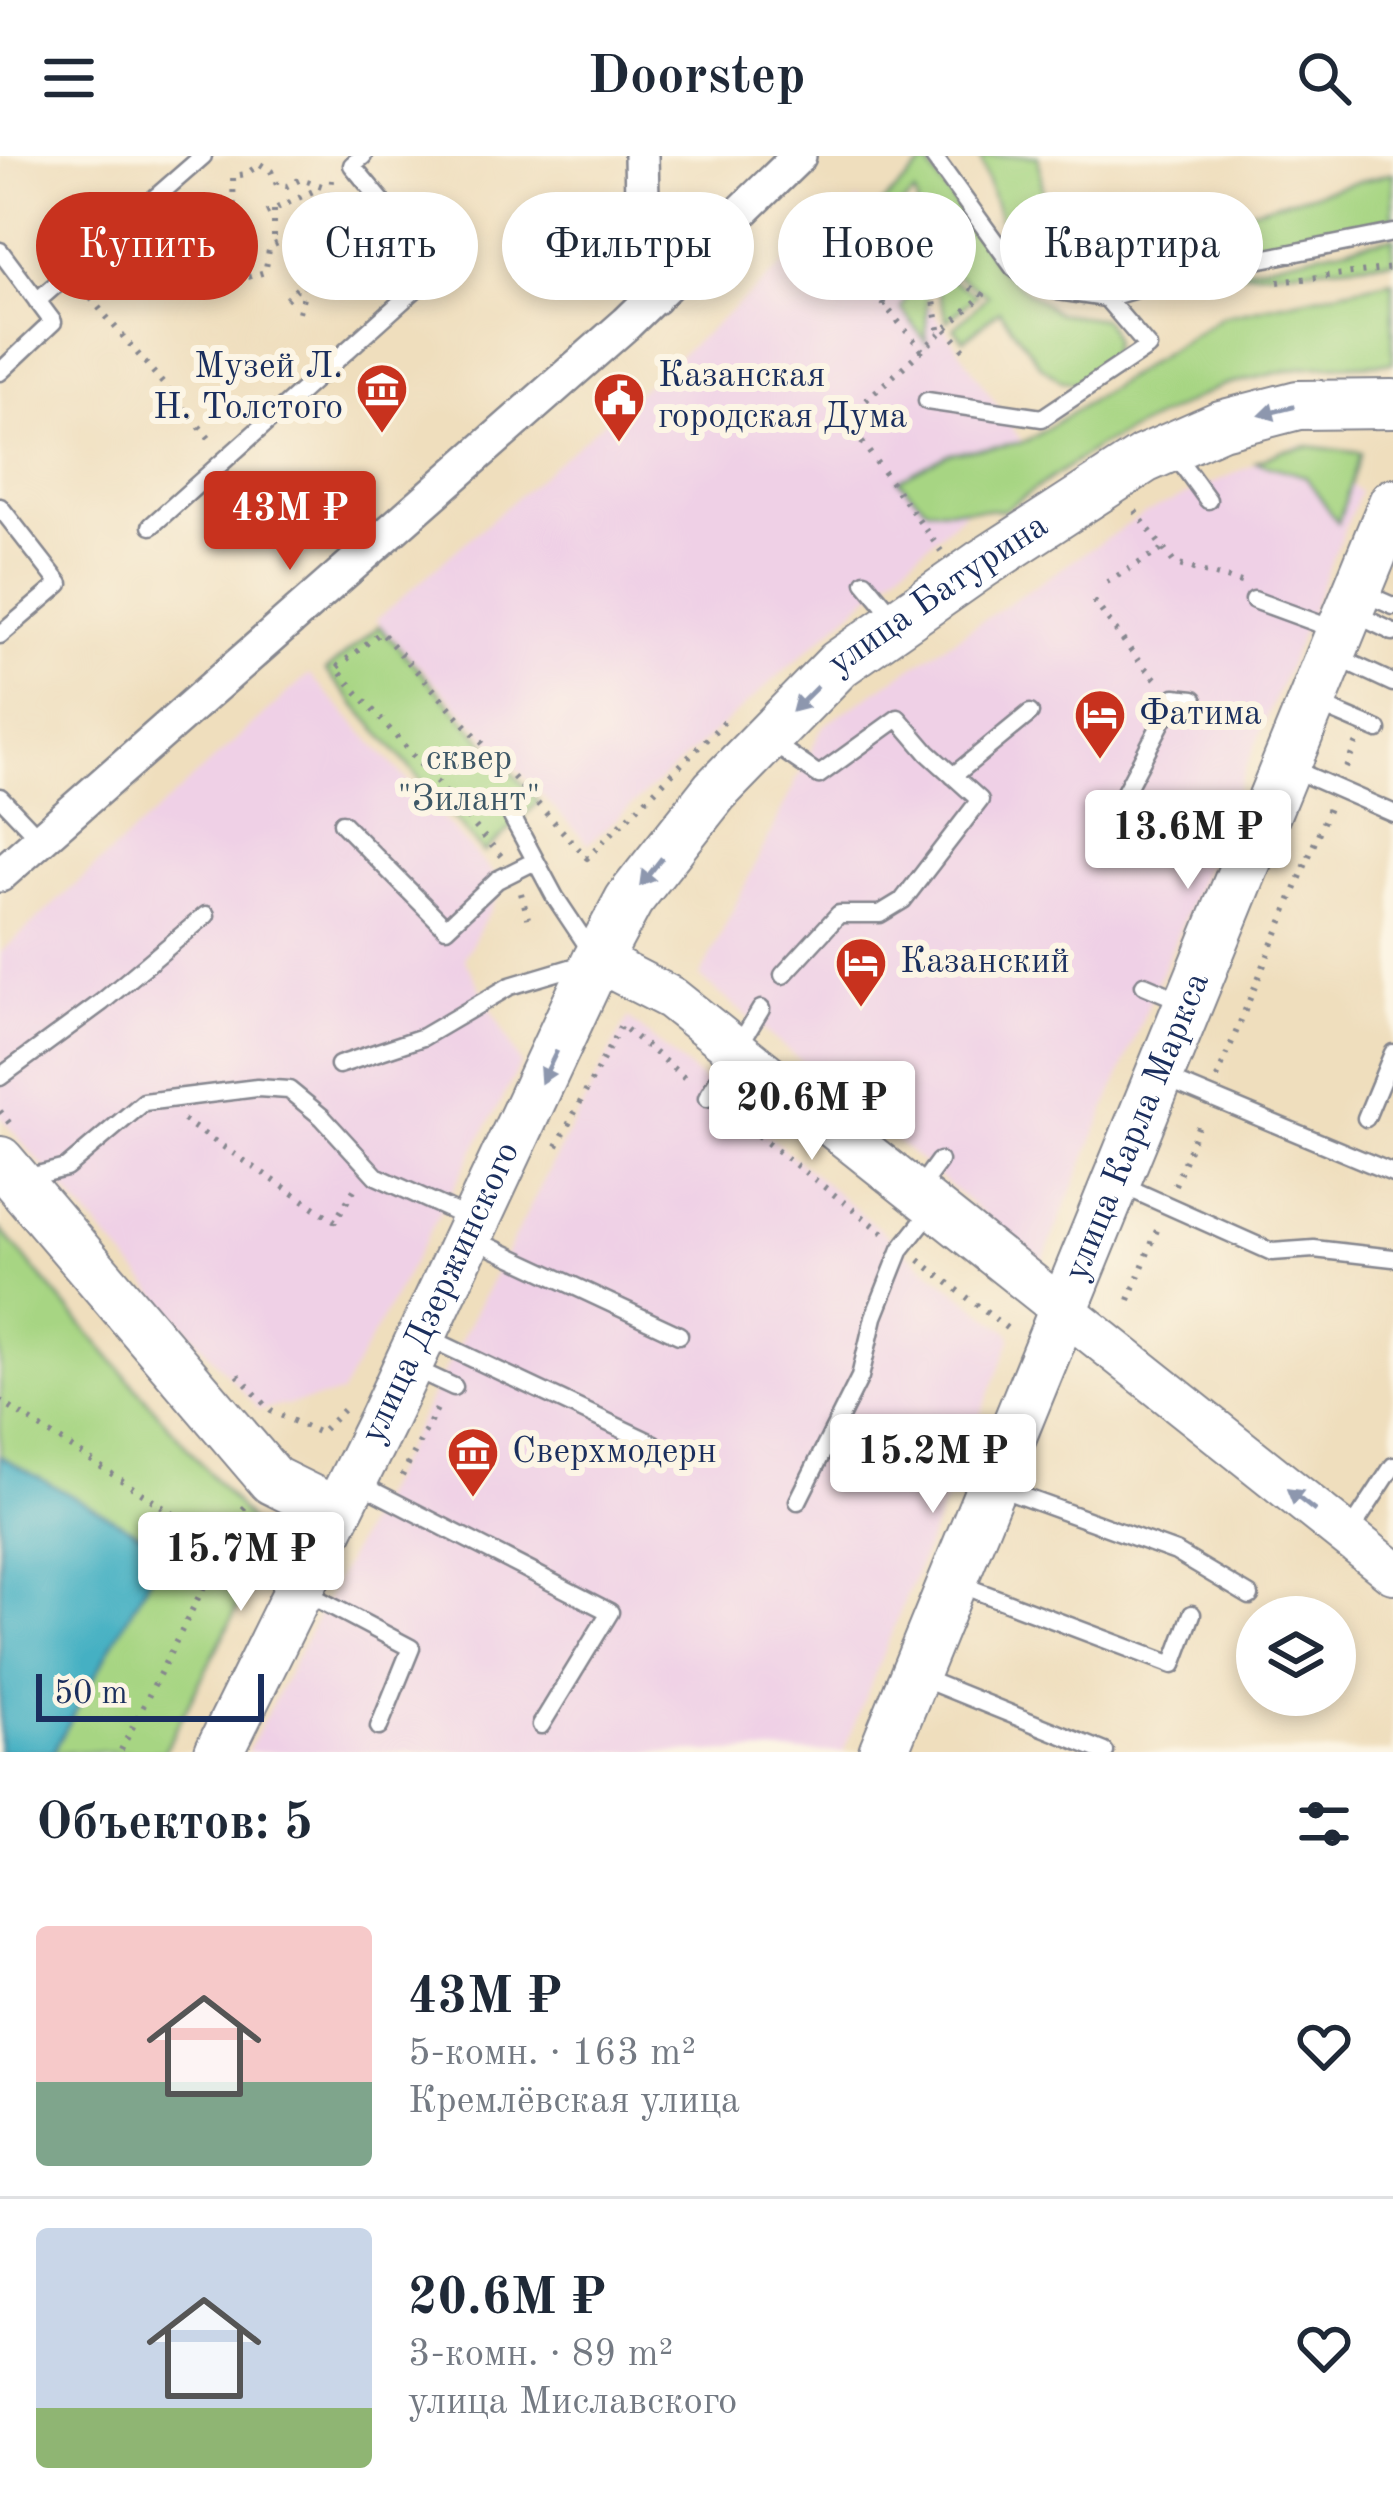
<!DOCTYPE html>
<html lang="ru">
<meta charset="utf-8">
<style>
body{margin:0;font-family:"Old Standard TT",serif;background:#f2f2f3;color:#1f2937;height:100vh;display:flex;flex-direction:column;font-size:45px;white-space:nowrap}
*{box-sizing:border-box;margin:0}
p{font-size:39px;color:#747a83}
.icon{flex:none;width:66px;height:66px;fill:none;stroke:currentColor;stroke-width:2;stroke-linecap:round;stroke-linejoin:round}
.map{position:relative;height:1596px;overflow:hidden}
.panel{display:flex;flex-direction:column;background:#fff;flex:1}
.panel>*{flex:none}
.top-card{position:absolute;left:36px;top:36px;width:1323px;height:108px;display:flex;gap:24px}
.buttons{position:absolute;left:1236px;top:1440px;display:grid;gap:24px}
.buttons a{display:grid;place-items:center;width:120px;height:120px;border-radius:50%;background:#fff;box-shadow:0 6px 18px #0003;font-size:60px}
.scale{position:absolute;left:36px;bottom:30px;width:228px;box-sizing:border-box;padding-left:12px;border:6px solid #1b2f5e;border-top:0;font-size:33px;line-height:42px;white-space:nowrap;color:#1b2f5e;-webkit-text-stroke:9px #fcf5e5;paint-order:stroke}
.price{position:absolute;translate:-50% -102px;padding:0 27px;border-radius:12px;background:#fff;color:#222;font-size:39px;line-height:78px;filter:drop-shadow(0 3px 6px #0008)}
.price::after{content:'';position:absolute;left:50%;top:72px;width:36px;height:27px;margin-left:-18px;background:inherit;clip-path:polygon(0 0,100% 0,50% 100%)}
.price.on{background:#c8321e;color:#fff}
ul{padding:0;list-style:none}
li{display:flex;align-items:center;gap:36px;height:300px;padding:0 36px}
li+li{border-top:3px solid #e0e1e3}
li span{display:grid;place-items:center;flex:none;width:336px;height:240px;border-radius:12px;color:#555}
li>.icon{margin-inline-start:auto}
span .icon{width:144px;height:144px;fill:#fffc;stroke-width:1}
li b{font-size:51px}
h2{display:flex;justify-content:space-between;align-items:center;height:144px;padding:0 36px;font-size:51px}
.tag{padding:0 42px;border-radius:54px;background:#fff;box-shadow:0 6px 18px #0003;font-size:42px;line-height:108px}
.tag.on{background:#c8321e;color:#fff}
header{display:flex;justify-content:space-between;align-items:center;height:156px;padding:0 36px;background:#fff;font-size:54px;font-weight:700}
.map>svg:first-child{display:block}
.built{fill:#efd0e6}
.green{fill:#a7d583;stroke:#618270;stroke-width:3}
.water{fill:#45b0c3;stroke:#307090;stroke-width:3}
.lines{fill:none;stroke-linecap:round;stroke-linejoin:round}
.service-casing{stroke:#85868e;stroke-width:21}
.minor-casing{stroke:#85868e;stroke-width:38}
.tertiary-casing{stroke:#85868e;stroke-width:46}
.secondary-casing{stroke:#85868e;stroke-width:52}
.path{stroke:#85868e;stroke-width:6;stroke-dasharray:3 9;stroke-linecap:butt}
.service{stroke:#fff;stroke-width:16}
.minor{stroke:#fff;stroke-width:33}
.tertiary{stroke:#fff;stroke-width:42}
.secondary{stroke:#fff;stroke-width:48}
.oneway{fill:#8d97ae}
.labels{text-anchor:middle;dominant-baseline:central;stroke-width:12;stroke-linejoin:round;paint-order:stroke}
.poi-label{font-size:36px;fill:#1b2f5e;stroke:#fcf5e5;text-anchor:start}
.street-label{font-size:36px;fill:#1b2f5e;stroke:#fcf5e5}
.park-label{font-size:36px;fill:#3e5867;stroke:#fcf5e5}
</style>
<header><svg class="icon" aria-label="menu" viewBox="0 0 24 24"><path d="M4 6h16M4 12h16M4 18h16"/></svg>Doorstep<svg class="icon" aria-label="search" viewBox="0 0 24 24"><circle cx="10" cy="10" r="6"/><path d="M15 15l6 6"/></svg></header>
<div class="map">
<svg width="1393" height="1596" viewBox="0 0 1393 1596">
<rect width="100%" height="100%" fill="#fcf5e5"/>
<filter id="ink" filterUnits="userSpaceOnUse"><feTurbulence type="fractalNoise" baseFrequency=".00833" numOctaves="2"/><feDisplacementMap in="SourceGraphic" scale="24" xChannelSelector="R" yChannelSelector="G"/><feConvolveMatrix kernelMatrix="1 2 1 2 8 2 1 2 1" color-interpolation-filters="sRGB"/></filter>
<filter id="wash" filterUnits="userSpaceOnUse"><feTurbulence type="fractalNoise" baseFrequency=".004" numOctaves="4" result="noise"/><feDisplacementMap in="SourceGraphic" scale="48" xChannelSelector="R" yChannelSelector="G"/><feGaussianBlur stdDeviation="2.7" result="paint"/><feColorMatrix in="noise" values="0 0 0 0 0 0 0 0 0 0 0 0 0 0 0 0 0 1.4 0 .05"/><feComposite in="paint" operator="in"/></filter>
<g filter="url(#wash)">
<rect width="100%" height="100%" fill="#efdebd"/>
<path class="built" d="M858,44l172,254 -442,390 -212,-224z
M1297,289l63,47 -318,771 -342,-286 123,-251 319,-211z
M309,518l195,211 -40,73 57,106 -180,330 -82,16 -259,-293v-164z
M628,862l292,245 90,70 1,7 -168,412h-596z"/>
<path class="green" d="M980,0h58l8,56 -19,11 -6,17 -21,-20z
M926,6l78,113 53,38 46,6c23,26 1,48 -22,65l-19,-3 -21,-15 -42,-56 -35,30 -10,-12 34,-33 -39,-24 -1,-12 -7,-10 -15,-4 -11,-51 -45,37 -7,-9z
M1393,17v47l-258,53 -74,-10 7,-6z
M908,54l12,34 -10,9 -34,-16z
M1393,81v24l-177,14z
M857,97l51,5 2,19 -26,8z
M946,121l31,18 -30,26 -11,-37z
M1393,124v83l-90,4 -82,19 -124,61 -93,63 -77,-2 -29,-28 52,-27 76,-11 196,-126z
M914,127l13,3 -1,56 -25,-34z
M1308,290l52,7 -22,70 -33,-47 -49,-14 27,-12z
M379,470l160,176 -55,51 -158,-182z
M0,1073l270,315 -106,208h-164z"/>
<path class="water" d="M0,1300l166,92 -113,204h-53z"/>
</g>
<g filter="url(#ink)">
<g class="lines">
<g class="service-casing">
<path id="service" d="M933,0l81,112 20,14 24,9 48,7 85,-25 202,-40
M0,95l53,71 -53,50
M37,145l166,-145
M927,245l115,17 106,-71 -42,-49
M1174,297l34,47
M0,351l60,77 -60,51
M151,370l287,-257 -86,-104 11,-9
M865,426l30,36
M1377,443l16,7
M1254,444l63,23 19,11
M1368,464l25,12
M1350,507l43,20
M1331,554l47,20
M771,586l48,33 79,-57 30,35 52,47 -77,100 -23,14h-41l-56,61
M1304,618l89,39
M953,620l77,-63
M0,641l41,43
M1117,651l58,-110 19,2
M342,667l104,105 51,-48 38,-19
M1144,829l43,18
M339,909l84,-28 87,-51 87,-26 -42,-63 -43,-80
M0,921l102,-75 104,-87
M1177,927l216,90
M707,942l54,-89
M730,960l31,-43
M1366,962l27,-65
M849,984l26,-32
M22,1017l11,3 33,-8 78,-66 113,-14 32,2 33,27 54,59 94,43
M1133,1034l139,62 42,-3 79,9
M915,1038l24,-33
M473,1083l206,96
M427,1181l227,107
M411,1211l43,20
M354,1325l256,131 -69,113
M1010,1336l166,60 74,44
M798,1345l62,-124 14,-60 27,-68 31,-39
M1348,1379l45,-69
M972,1433l201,76 19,-51
M301,1434l110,58 -32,79
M934,1527l171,69"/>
</g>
<g class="minor-casing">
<path id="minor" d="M641,0l1,42 12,100
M0,719l627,-552 172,-167"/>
</g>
<g class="tertiary-casing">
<path id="tertiary" d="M597,804l74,38 722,574"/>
</g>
<g class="secondary-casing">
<g id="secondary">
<path d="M0,1005l272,319 65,32"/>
<path id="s1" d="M219,1596l163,-331 215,-461 32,-60 86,-109 124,-127 143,-100 162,-105 77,-34 77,-20 95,-1"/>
<path id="s2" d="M883,1596l510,-1249"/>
</g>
</g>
<path class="path" d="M832,49l33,36 52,17
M274,54v30
M266,57l54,-25
M234,61l-1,-41 13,-2 14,-10 11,7 6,14 10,1 14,-7 21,7
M330,78l18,20 -3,22 -5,5
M926,95l-16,-48 -64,56 76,91 61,-55 -42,-24
M915 109a14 14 0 1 1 28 0a14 14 0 1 1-28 0Z
M348,98l5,-27
M248,121l17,-5c7,-31 -2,-22 26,-34 16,-7 1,-7 19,-4l-7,22 19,30
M930,123l10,55
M1278,126l115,-14
M83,133l131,155
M286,143l34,-32 8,-36 4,-51
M883,149l36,-30
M299,156l8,-30
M946,173l22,25
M922,194l-77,69 96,132
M1135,355l40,53 66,18
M1107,426l56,-33
M1094,445l46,62 19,19
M1346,612l11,-26
M501,700l-165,-188 45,-36 206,226 138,-137
M521,737l7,25
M1217,922l112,-270
M0,955l11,14
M183,964l152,101 20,-33
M748,972l137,106
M557,990l64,-121 70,58
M1175,1029l26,-66
M919,1104l94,73
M1129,1144l30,-75
M238,1219l33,36 49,22 24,-24
M0,1245l224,146 -104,205
M402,1320l38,-73
M245,1351l-16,16 -5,24 42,23"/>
<use href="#service" class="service"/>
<use href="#minor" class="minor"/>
<use href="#tertiary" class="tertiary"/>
<use href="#secondary" class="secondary"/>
</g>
<defs><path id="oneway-solid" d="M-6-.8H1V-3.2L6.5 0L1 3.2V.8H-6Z" transform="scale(3)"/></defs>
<g class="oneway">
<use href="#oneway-solid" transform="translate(1277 255) rotate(166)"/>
<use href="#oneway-solid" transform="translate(805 543) rotate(135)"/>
<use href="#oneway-solid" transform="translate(651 716) rotate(128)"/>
<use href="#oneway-solid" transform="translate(549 911) rotate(116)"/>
<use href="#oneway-solid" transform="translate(1301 1344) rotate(-142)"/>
</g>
</g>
<defs>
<g id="museum-pin" transform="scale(2.7)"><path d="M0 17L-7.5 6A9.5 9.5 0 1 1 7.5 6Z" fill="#c8321e" stroke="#fcf5e5"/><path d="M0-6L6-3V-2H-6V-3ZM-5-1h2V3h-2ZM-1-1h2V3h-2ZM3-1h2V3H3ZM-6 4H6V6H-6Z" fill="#fff"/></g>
<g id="civic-pin" transform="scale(2.7)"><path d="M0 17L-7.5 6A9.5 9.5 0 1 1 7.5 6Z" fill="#c8321e" stroke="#fcf5e5"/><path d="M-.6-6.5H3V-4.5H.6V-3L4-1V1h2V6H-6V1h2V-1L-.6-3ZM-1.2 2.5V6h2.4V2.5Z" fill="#fff"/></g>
<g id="hotel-pin" transform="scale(2.7)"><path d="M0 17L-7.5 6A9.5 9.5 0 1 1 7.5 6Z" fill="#c8321e" stroke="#fcf5e5"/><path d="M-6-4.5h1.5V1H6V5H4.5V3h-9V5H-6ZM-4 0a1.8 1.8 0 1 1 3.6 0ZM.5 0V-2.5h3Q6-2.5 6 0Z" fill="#fff"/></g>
</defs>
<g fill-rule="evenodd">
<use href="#museum-pin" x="382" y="233"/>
<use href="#civic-pin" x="619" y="242"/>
<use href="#hotel-pin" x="1100" y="559"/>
<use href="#hotel-pin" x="861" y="807"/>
<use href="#museum-pin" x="473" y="1297"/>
</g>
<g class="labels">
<g class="poi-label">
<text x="343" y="212" text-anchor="end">Музей Л.<tspan x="343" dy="41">Н. Толстого</tspan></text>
<text x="658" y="221">Казанская<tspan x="658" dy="41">городская Дума</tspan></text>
<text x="1139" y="559">Фатима</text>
<text x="900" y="807">Казанский</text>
<text x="512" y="1297">Сверхмодерн</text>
</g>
<g class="street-label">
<text stroke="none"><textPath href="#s1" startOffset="1383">улица Батурина</textPath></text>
<text stroke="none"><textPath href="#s2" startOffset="675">улица Карла Маркса</textPath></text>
<text stroke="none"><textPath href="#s1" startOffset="510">улица Дзержинского</textPath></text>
</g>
<g class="park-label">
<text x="469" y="604">сквер<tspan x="469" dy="41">"Зилант"</tspan></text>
</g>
</g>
</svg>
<div class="buttons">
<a><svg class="icon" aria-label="layers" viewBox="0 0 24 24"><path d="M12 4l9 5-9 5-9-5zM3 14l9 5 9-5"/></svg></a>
</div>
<div class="scale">50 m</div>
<b class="price on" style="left:290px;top:417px">43M ₽</b>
<b class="price" style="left:1188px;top:736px">13.6M ₽</b>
<b class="price" style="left:812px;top:1007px">20.6M ₽</b>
<b class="price" style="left:933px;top:1360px">15.2M ₽</b>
<b class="price" style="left:241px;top:1458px">15.7M ₽</b>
<div class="top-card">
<a class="tag on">Купить</a>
<a class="tag">Снять</a>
<a class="tag">Фильтры</a>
<a class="tag">Новое</a>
<a class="tag">Квартира</a>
</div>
</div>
<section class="panel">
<h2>Объектов: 5<svg class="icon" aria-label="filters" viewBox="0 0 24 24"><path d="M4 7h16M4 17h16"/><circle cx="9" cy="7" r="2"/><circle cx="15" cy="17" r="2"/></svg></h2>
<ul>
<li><span style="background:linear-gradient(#f6c9c9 65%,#7fa58c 0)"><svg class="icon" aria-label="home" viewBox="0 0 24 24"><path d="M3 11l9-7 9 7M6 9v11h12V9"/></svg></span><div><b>43M ₽</b><p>5-комн. · 163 m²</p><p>Кремлёвская улица</p></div><svg class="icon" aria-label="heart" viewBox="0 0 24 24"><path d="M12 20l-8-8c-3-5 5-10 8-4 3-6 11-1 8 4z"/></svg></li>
<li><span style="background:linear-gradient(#c9d6e8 75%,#8fb573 0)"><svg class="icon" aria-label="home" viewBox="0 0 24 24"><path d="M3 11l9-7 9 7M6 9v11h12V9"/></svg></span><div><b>20.6M ₽</b><p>3-комн. · 89 m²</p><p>улица Миславского</p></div><svg class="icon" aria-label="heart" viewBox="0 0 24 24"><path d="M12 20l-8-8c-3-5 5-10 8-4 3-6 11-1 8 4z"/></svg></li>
</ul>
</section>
